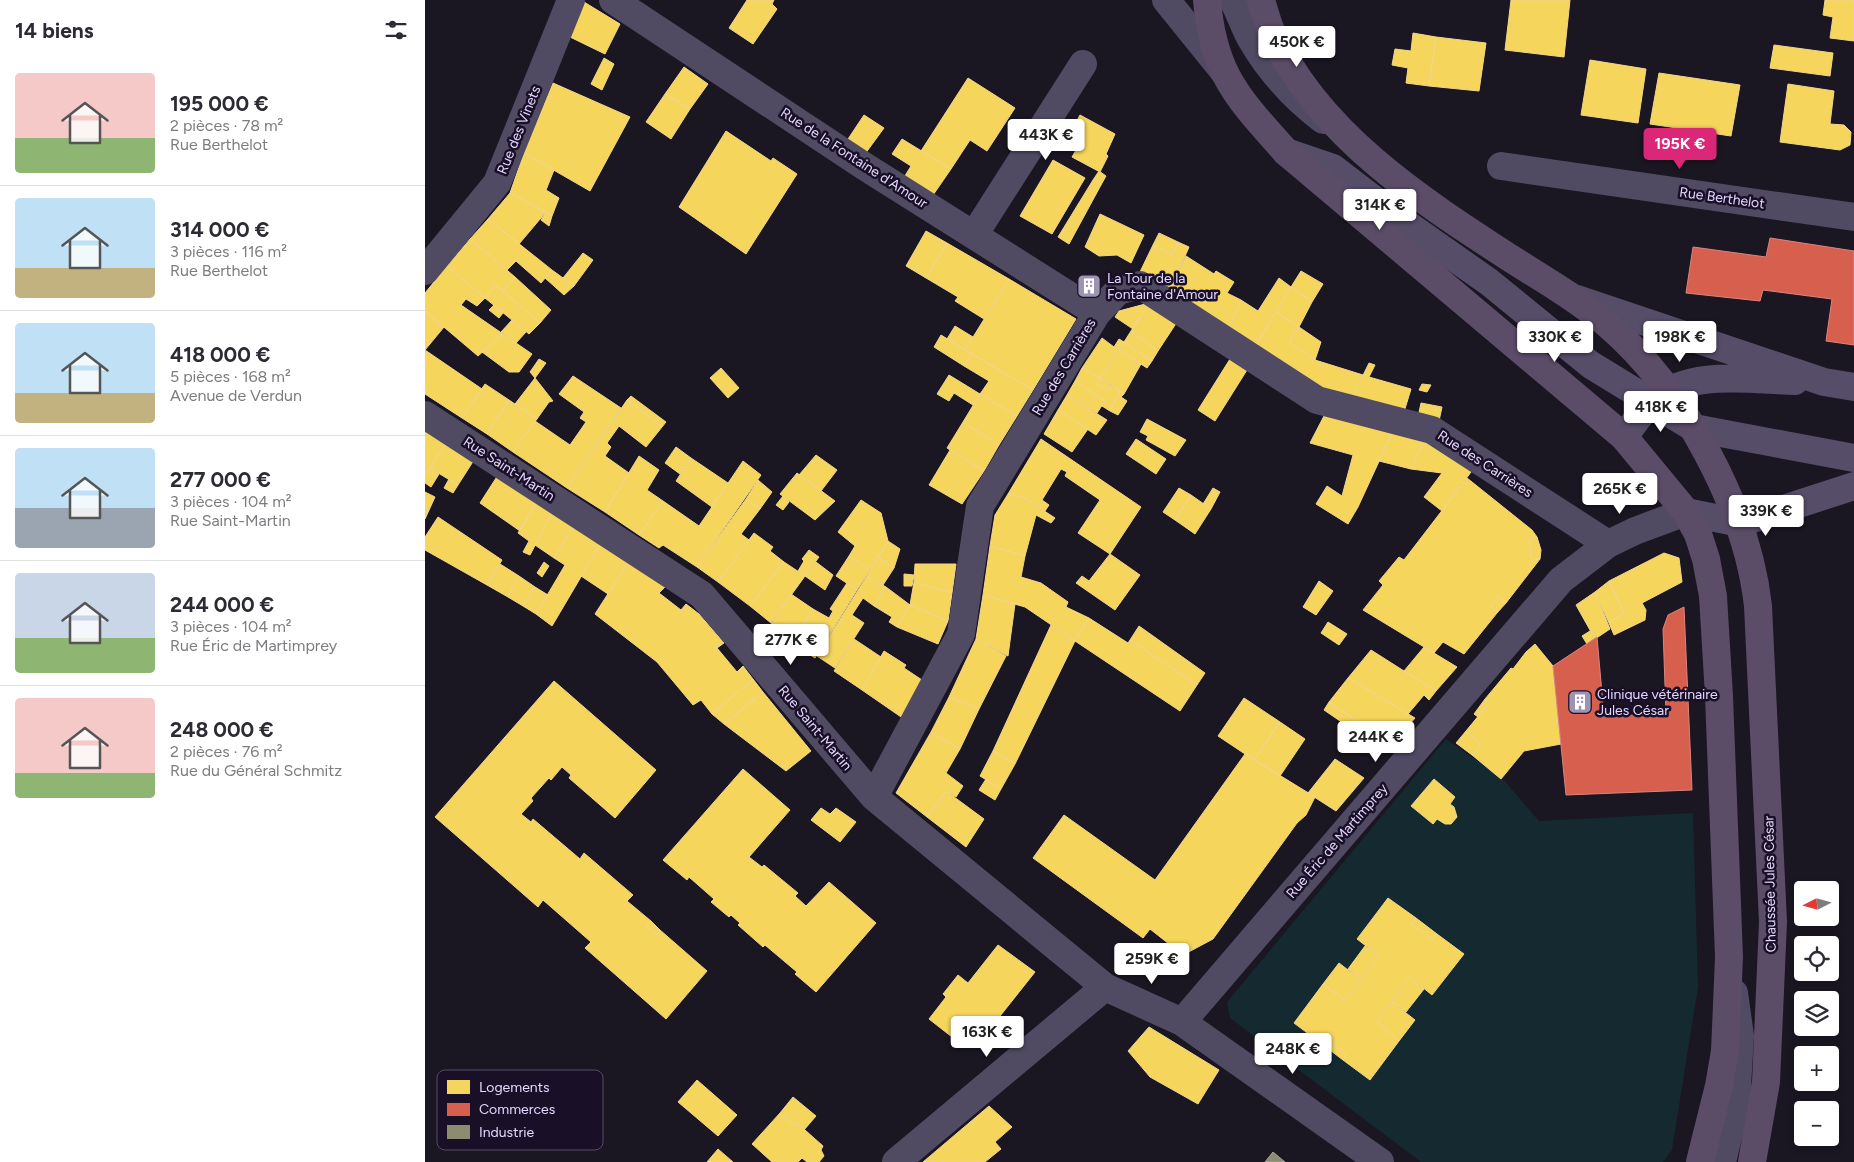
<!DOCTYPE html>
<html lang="fr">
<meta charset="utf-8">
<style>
body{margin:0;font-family:Figtree,sans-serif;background:#f2f2f3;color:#2b2b33;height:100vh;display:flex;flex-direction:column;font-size:19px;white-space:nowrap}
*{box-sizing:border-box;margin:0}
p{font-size:16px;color:#7c7c81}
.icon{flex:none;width:28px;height:28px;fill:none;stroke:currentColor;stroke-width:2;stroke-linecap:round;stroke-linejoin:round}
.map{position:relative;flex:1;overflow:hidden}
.sheet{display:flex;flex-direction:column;background:#fff;width:425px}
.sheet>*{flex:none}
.needle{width:32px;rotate:264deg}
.buttons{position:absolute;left:1369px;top:881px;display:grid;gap:10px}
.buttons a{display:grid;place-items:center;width:45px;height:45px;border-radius:5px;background:#fff;box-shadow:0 2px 8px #0003;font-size:25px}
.price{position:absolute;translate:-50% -42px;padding:0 11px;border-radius:5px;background:#fff;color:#222;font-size:16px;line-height:32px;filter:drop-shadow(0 1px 2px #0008)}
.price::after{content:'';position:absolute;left:50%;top:30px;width:15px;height:11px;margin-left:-8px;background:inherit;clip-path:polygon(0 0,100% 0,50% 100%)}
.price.current{background:#db2777;color:#fff}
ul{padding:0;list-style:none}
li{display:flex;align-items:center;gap:15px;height:125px;padding:0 15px}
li+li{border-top:1px solid #e1e1e2}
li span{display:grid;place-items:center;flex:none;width:140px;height:100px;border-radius:5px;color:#555}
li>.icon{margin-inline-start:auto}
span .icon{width:60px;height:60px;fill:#fffc;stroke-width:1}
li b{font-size:21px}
h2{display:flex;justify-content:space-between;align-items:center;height:60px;padding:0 15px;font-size:21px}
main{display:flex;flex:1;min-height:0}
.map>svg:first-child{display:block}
.green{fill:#142a30}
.homes{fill:#f6d55c;stroke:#f1d68d}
.shops{fill:#d6604d;stroke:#da8482}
.industry{fill:#8c8c6e;stroke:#a6a39a}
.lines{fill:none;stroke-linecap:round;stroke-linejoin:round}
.street{stroke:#504b63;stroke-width:28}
.secondary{stroke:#564d69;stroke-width:28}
.primary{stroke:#5b4c68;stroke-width:28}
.labels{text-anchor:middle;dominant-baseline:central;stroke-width:5;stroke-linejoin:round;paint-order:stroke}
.street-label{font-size:14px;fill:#e4d8ff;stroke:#191028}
.poi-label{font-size:14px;fill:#e4d8ff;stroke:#191028;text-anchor:start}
.key{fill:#191028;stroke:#564c68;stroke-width:1}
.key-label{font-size:14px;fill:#e4d8ff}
</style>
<main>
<section class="sheet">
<h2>14 biens<svg class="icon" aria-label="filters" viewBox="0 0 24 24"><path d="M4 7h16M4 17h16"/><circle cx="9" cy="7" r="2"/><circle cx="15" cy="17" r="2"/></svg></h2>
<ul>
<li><span style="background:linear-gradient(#f6c9c9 65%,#8fb573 0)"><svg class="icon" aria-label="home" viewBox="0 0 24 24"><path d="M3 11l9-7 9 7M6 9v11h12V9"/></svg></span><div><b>195 000 €</b><p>2 pièces · 78 m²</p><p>Rue Berthelot</p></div></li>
<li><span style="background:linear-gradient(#bfe0f5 70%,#c2b280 0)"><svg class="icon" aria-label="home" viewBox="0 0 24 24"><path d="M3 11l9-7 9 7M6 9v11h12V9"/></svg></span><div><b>314 000 €</b><p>3 pièces · 116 m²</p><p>Rue Berthelot</p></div></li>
<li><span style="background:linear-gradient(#bfe0f5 70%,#c2b280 0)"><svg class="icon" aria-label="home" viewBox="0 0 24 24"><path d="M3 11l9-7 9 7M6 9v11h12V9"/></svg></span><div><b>418 000 €</b><p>5 pièces · 168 m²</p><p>Avenue de Verdun</p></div></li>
<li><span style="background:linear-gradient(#bfe0f5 60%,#9aa5b1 0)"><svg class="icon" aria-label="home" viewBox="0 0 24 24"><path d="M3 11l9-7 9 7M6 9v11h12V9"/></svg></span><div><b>277 000 €</b><p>3 pièces · 104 m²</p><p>Rue Saint-Martin</p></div></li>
<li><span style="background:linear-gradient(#c9d6e8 65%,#8fb573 0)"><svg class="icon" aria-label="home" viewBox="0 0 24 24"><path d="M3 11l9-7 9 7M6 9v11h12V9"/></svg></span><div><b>244 000 €</b><p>3 pièces · 104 m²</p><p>Rue Éric de Martimprey</p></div></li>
<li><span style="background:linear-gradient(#f6c9c9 75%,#8fb573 0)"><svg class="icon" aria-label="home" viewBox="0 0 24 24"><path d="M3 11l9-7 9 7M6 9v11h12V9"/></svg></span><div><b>248 000 €</b><p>2 pièces · 76 m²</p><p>Rue du Général Schmitz</p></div></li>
</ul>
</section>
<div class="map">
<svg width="1429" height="1162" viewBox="0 0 1429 1162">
<rect width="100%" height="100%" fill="#1a1622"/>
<path class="green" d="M1021,739l56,39 37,43 154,-8 5,174 -26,163 -9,12h-242l-191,-144 -3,-16z"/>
<path class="homes" d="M322,0h27l-2,4 5,5 -24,35 -24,-16z
M1086,0h59l-6,57 -59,-7z
M1400,0h29v41l-24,-3 3,-21 -10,-2z
M159,2l36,22 -15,30 -35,-17z
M988,33l23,4 -7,49 -23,-3 2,-15 -16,-3 3,-16 16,2z
M1011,37l50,6 -7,48 -50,-5z
M1349,45l59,8 -3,23 -60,-8z
M179,58l10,6 -12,26 -11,-6z
M1165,60l56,9 -8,54 -57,-8z
M259,67l24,17 -18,25 -25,-15z
M1234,73l81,12 -9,51 -81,-12z
M543,78l47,30 -28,43 -17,-11 -19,29 -30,-18z
M128,83l77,34 -40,74 -66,-38z
M1363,84l46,7 -4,33 14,1 7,7 -1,13 -10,5 -60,-8z
M240,94l25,15 -19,30 -25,-17z
M439,115l20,13 -19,26 -19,-12z
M655,115l35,19 -9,20 2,2 -8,16 -28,-15 9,-16 -12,-6z
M301,131l45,30 2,-3 24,16 -51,80 -67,-47z
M477,139l49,30 -20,29 -28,-19 8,-13 -19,-12z
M99,153l30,17 -8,20 13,8 -7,18 -42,-23z
M628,160l32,18 -33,56 -32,-18z
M674,171l7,5 -5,9 -8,-5z
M668,180l8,5 -32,59 -11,-7z
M85,193l36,19 -27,32 -31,-25z
M121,212l6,4 -3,10 -8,-6z
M675,214l44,21 -13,28 -14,-8 -18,1 -14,-9z
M63,219l64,51 -11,13 -25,-22 -9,9 -37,-31z
M501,231l21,12 -21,35 -20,-12z
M734,233l19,9 -6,13 -19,-10z
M45,239l45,38 -12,14 -7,-6 -11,13 -38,-32z
M753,242l11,5 -19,44 -31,-17 14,-29 19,10z
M522,243l62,36 -25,40 -29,-18 3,-4 -32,-19z
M158,253l10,7 -19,26 -11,-8z
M761,256l28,18 2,-3 18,11 -7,11 14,7 -13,31 -58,-40z
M22,266l38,32 -8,8 -11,-7 -5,6 42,29 -25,22 -53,-45v-18z
M127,270l22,16 -10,9 -19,-17z
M876,271l22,13 -11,18 -21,-15z
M90,277l36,33 -11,13 -37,-32z
M854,278l12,9 -38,63 -25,-19 13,-31 17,11z
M584,279l67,40 -43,71 -68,-40z
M658.5 286a5.5 5.5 0 1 1 11 0a5.5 5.5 0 1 1-11 0Z
M71,285l44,38 -11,11 -44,-36z
M866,287l21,15 -13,25 -23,-15z
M724,303l-16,26 -18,-12 4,-6z
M724,303l28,19 -19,29 -27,-20z
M69,305l9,8 -4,5 -10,-8z
M0,311l19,16 -19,23 57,39 -20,29 -37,-24z
M851,312l23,15 -10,15 26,18 48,15 -12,25 -48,-16 -50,-34z
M87,320l14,12 -10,11 -15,-11z
M530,326l18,11 -8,13 -18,-11z
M874,327l22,15 -6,18 -26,-18z
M706,331l27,20 -6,10 -28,-19z
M78,334l29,20 -13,18h-10l-27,-20z
M516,335l31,19 -8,12 -30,-19z
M677,338l12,9 5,-8 5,3 -24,36 -18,-10z
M699,342l28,19 -5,7 -28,-18z
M694,350l22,14 -17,30 -24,-16z
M547,354l61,36 -16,26 -37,-22 9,-13 -25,-15z
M114,359l7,4 -11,15 -5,-6z
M805,359l17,11 -32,51 -17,-11z
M944,363l6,2 -6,12 42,12 -7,23 -53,-12z
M296,368l18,20 -11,10 -18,-20z
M657,368l18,10 -3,5 11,8 3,-5 9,5 -10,20 -8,-5 3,-5 -30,-20z
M524,375l31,19 -7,11 -19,-12 -5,8 -12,-7z
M148,376l48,32 -54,80 -54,-36 22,-31 35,24 16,-23 -6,-4 4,-6 -25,-18z
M110,378l18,23 -4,1 -12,17 -22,-15z
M675,378l11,8 -3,5 -11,-8z
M650,381l30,20 -8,12 -30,-18z
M60,384l24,16 -22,34 -25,-16z
M997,384l9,1 -4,7 -8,-2z
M695,391l4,3 -3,3 6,4 -9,14 -8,-4z
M555,394l37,22 -18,29 -36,-23z
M642,395l40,25 -11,15 -38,-25z
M206,396l35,26 -4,5 -35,-27z
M84,400l28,19 -24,33 -26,-18z
M202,400l35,27 -16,20 -27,-21 -12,17 4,4 -6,9 24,17 -24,39 -38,-24z
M996,403l21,4 -3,14 -21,-4z
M633,410l30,19 -16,23 -28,-18z
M900,414l68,17 -35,76 -10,17 -32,-20 11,-18 15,10 11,-41 -43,-12z
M722,419l39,21 -11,16 -29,-16 2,-4 -8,-4z
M538,422l36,23 -15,26 -37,-23z
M0,429l21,14 -21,33z
M968,431l31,9 -13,29 -32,-8z
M616,439l100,68 -31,47 -32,-21 22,-33 -35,-24 2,-4 -6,-3 -19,31 7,5 -4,6 -22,-14 -15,-3z
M711,439l30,20 -10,15 -30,-20z
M999,440l21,10 26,22 -29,39 -18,-14 18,-24 -31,-4z
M21,443l28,17 -16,25 -28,-17z
M251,447l15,11 -11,16 -15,-11z
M525,450l34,21 -22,33 -33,-19z
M391,455l21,15 -16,21 -22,-16z
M214,456l20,14 -12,20 16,11 -24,34 -34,-23z
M266,458l37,25 -16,24 -36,-26z
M318,461l18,14 -64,92 -34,-22 -4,3 -20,-13 24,-34 36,25z
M5,468l9,6 -8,13 -6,-4v-7z
M372,473l38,28 -20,19 -35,-26z
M73,475l40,25 -18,31 -40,-28z
M1042,478l65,52 5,7 -7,2 -1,4 3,17 8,-1 -34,44 -8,-7 -7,10 6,7 -33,41 -21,-12 -9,11 -71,-43 20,-25 -4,-4 20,-24 5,3z
M24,479l9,6 -5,8 -9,-5z
M333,480l14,12 -12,17 -14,-10z
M754,488l12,7 -16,25 -12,-8z
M788,488l7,4 -9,17 -8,-5z
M0,492l10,5 -10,22z
M583,494l15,3 32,21 -4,5 -15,-8 -11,41 -35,-10 5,-31z
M766,495l20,14 -16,25 -20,-14z
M358,496l6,6 -6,8 -7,-5z
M321,499l14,10 -19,25 8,6 -31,42 -21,-15z
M113,500l15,11 -23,44 -7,-3 6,-11 -11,-8z
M436,500l20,13 7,28 -18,29 -21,-14 6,-10 -17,-14z
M128,511l21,14 -20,33 -19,-13z
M13,517l64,43 -15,25 -62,-35v-13z
M149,525l27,18 -49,83 -16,-12 29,-49 -11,-7z
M329,533l19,14 -3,4 14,11 -34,44 -32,-24z
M1112,537l4,13 -1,9 -8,1 -3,-17 1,-4z
M463,541l12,8 -6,19 -16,-11z
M176,543l28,18 -21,33 -27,-18z
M565,546l35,10 -4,21 20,6 27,19 -2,5 23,11 -14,23 -50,-34 -42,-12z
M384,550l10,7 -14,19 -7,-5 6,-10 -2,-2z
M1239,553l15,5 3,24 -40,21 4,7 -1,10 -31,15 -5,-12 15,-10 -15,-32z
M685,554l30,21 -25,35 -39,-27 6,-7 7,5z
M424,556l21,14 -13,20 -21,-14z
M453,557l16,11 -11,17 -16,-9z
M204,561l36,26 -6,6 22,17 5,-6 13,10 25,29 -7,5 20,24 6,-6 10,13 -41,35 -11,-14 -8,5 -36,-43 -62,-48z
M119,562l5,4 -7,11 -5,-4z
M359,562l21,14 -34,47 -21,-17z
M391,562l17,13 -8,15 -20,-14z
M75,564l19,12 -11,21 -21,-12z
M490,564h41l-4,29 -38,-11z
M479,574l10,1 -2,11h-8z
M94,576l16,11 -12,19 -15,-9z
M442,576l19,11 -12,19 -11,-8 -11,17 12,8 -29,45 -18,-12z
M894,581l14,10 -17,24 -13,-8z
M1184,581l15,32 -15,10 -14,-31z
M489,582l38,11 -4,28 -38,-16z
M422,583l10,7 -42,68 -23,-15 21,-34 16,9 4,-7 -3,-2z
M110,587l13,8 -12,19 -13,-8z
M461,587l24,18 -13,22 -8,-5 3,-5 -18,-11z
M1170,592l15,37 -15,10 -19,-34z
M366,594l22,15 -21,34 -22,-17z
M558,595l32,9 -7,52 -32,-17z
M1073,596l8,7 -9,10 -6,-7z
M485,605l38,16 -10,23 -41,-17z
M664,618l39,25 2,-3 67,45 -17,26 -105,-70z
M903,622l19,12 -8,11 -18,-12z
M626,625l24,16 -60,123 -22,-13z
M714,626l66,47 -8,12 -67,-45z
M1165,631l5,8 -8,5 -5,-8z
M429,639l27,18 -19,33 -28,-19z
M551,639l30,17 -27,53 -30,-12z
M1110,644l18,22 8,78 -37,7 -23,28 -29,-24 9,-11 -15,-13 23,-28 -4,-4 26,-31 2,1 13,-17z
M999,647l33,20 -21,24 -32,-20z
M946,650l33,21 32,20 -7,9 -5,-5 -16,19 -60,-36z
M459,651l22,14 -2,3 18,12 -18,39 -42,-29z
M923,678l67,40 -23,27 -63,-43z
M328,679l10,13 -39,32 -12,-10z
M129,681l102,89 -41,48 -46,-40 2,-3 -9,-8 -11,13 -2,-2 -18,20 2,3 -12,13 10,8 2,-3 47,40 4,-6 49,42 -6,6 24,20 -5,5 11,9 3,-5 47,41 -41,48 -81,-71 6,-6 -48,-42 -5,7 -103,-90z
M338,692l48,59 -25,20 -62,-47z
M524,697l30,12 -19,40 -29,-17z
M819,698l36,24 -26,38 -36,-24z
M1060,699l4,4 -11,14 -4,-3z
M904,702l54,37 -5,8 -54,-37z
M855,722l25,17 -25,37 -26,-16z
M1041,731l15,13 -9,11 -16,-12z
M506,732l29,17 -14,24 17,13 -7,11 -10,-6 -19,26 -31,-24z
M568,751l22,13 -14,25 -21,-13z
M820,754l70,43 -9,18 -9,8 -84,116 -30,16 -33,-26 -7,9 -110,-80 31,-43 91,65z
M910,759l29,19 -28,33 -28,-18z
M318,769l47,41 -41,47 13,10 2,-2 34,28 -3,3 11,10 23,-24 47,41 -60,69 -21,-18 2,-2 -32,-27 -2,2 -25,-22 2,-2 -9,-8 -2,2 -18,-15 3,-3 -25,-22 -2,3 -24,-20z
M561,779l15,10 -6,11 -16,-10z
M1009,779l21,18 -5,7 4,3 3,10 -6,7h-6l-8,-5 -4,5 -22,-18z
M521,791l38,28 -18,28 -39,-30z
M396,808l9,6 6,-6 20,14 -16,20 -29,-22z
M963,898l28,20 -5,6 22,16 4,-6 27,20 -32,41 -22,-18 -33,45 22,19 -29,39 -27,-20 3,-5 -21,-16 -3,5 -28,-21 29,-39 23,17 33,-45 -22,-17z
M991,918l21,16 -4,6 -22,-16z
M226,921l9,9 -3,5 -11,-9z
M573,945l37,27 -46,58 -11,-8 -17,22 -32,-25 17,-22 -3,-3 15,-19 10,8z
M940,946l14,10 -18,24 -13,-11z
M914,963l22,17 -15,21 -23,-17z
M985,977l14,12 -18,23 -14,-10z
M967,1002l23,18 -16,21 -22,-19z
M724,1027l70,43 -21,34 -48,-27 -22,-26z
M900,1039l21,16 -3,5 -21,-16z
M272,1080l40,35 -19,21 -40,-34z
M368,1097l23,19 -12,14 -8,-8 -2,3 -14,-12z
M564,1106l23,21 -17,15 6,7 -16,13h-62z
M355,1113l14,12 2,-3 27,24 -2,4 3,6 -5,6h-12l-5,-4 -4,4h-26l-20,-18z
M293,1149l15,13h-26z"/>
<path class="shops" d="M1345,238l84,13v94l-28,-4 6,-42 -69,-9 -3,11 -74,-8 7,-46 73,10z
M1259,607l8,183 -126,5 -13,-129 44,-29 7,79 62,-2 -3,-85 5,-14z"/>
<path class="industry" d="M848,1152l12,10h-20z"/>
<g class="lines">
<path class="street" d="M188,0l251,166 233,147
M741,0l59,73
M808,0c7,13 11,27 18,39 19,33 42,58 72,81
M1076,166l353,51
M549,235l109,-171
M0,271l72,-88 74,-183
M0,415l277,180 172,202 231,190 77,35 198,140
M449,797l87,-163 19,-128 117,-193 21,-22 22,-6 177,115 115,30 176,114
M757,1022l379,-442 47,-36 27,-13 51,-19
M471,1162l209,-175
M1297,1162l14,-59 4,-67 -6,-43"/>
<path class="secondary" d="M861,152l47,16 65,50 91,64 102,83 103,63 160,30
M1152,299l247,83 30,5
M1199,437c9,-12 18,-27 29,-36 38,-32 96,-21 142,-20
M1261,512l54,11 114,-37"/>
<path class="primary" d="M782,0c2,25 8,53 19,75 15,29 39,53 60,77l338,285 62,75 12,22 8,25 7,37 6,100 10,261 -4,94 -6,35 -19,76
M836,0c3,10 6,21 10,31 46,102 148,168 239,227 33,21 68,41 97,66 76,65 140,183 151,282l15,316 -7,160 -14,80"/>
</g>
<defs>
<g id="building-square" transform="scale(1.25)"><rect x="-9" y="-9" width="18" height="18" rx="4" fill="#9d94b2" stroke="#191028"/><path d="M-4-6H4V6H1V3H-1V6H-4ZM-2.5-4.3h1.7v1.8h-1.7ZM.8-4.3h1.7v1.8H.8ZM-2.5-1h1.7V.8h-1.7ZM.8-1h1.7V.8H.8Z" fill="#fff"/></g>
</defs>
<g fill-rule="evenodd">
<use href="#building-square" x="664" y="286"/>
<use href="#building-square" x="1155" y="702"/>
</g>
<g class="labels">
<g class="street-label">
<text transform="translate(94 130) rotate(-68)">Rue des Vinets</text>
<text transform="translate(429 158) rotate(33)">Rue de la Fontaine d'Amour</text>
<text transform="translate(1297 198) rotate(8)">Rue Berthelot</text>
<text transform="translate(639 367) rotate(-59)">Rue des Carrières</text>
<text transform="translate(1060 464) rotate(33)">Rue des Carrières</text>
<text transform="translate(84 469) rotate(33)">Rue Saint-Martin</text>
<text transform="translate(390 728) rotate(50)">Rue Saint-Martin</text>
<text transform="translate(912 841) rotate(-49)">Rue Éric de Martimprey</text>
<text transform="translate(1345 884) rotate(-91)">Chaussée Jules César</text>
</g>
<g class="poi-label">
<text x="682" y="278">La Tour de la<tspan x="682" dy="16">Fontaine d'Amour</tspan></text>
<text x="1172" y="694">Clinique vétérinaire<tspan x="1172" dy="16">Jules César</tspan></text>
</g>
</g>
<rect x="12" y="1070" width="166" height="80" rx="8" class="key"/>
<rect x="22" y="1080" width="23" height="14" fill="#f6d55c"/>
<rect x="22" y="1103" width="23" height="13" fill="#d6604d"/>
<rect x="22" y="1125" width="23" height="14" fill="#8c8c6e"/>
<g class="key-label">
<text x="54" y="1092">Logements</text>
<text x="54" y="1114">Commerces</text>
<text x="54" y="1137">Industrie</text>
</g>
</svg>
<div class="buttons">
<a><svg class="needle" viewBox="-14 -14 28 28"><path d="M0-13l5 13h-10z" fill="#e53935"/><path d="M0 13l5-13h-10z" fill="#7c7c81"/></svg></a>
<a><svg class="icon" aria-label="locate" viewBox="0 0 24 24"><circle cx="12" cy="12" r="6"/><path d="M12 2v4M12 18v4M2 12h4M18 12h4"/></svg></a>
<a><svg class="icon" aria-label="layers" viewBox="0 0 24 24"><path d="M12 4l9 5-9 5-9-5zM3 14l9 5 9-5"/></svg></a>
<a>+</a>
<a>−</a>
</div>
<b class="price" style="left:872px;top:68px">450K €</b>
<b class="price" style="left:621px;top:161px">443K €</b>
<b class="price current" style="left:1255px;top:170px">195K €</b>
<b class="price" style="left:955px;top:231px">314K €</b>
<b class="price" style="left:1130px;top:363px">330K €</b>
<b class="price" style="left:1255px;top:363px">198K €</b>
<b class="price" style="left:1236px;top:433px">418K €</b>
<b class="price" style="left:1195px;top:515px">265K €</b>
<b class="price" style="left:1341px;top:537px">339K €</b>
<b class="price" style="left:366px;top:666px">277K €</b>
<b class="price" style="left:951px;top:763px">244K €</b>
<b class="price" style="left:727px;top:985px">259K €</b>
<b class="price" style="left:562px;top:1058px">163K €</b>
<b class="price" style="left:868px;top:1075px">248K €</b>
</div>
</main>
